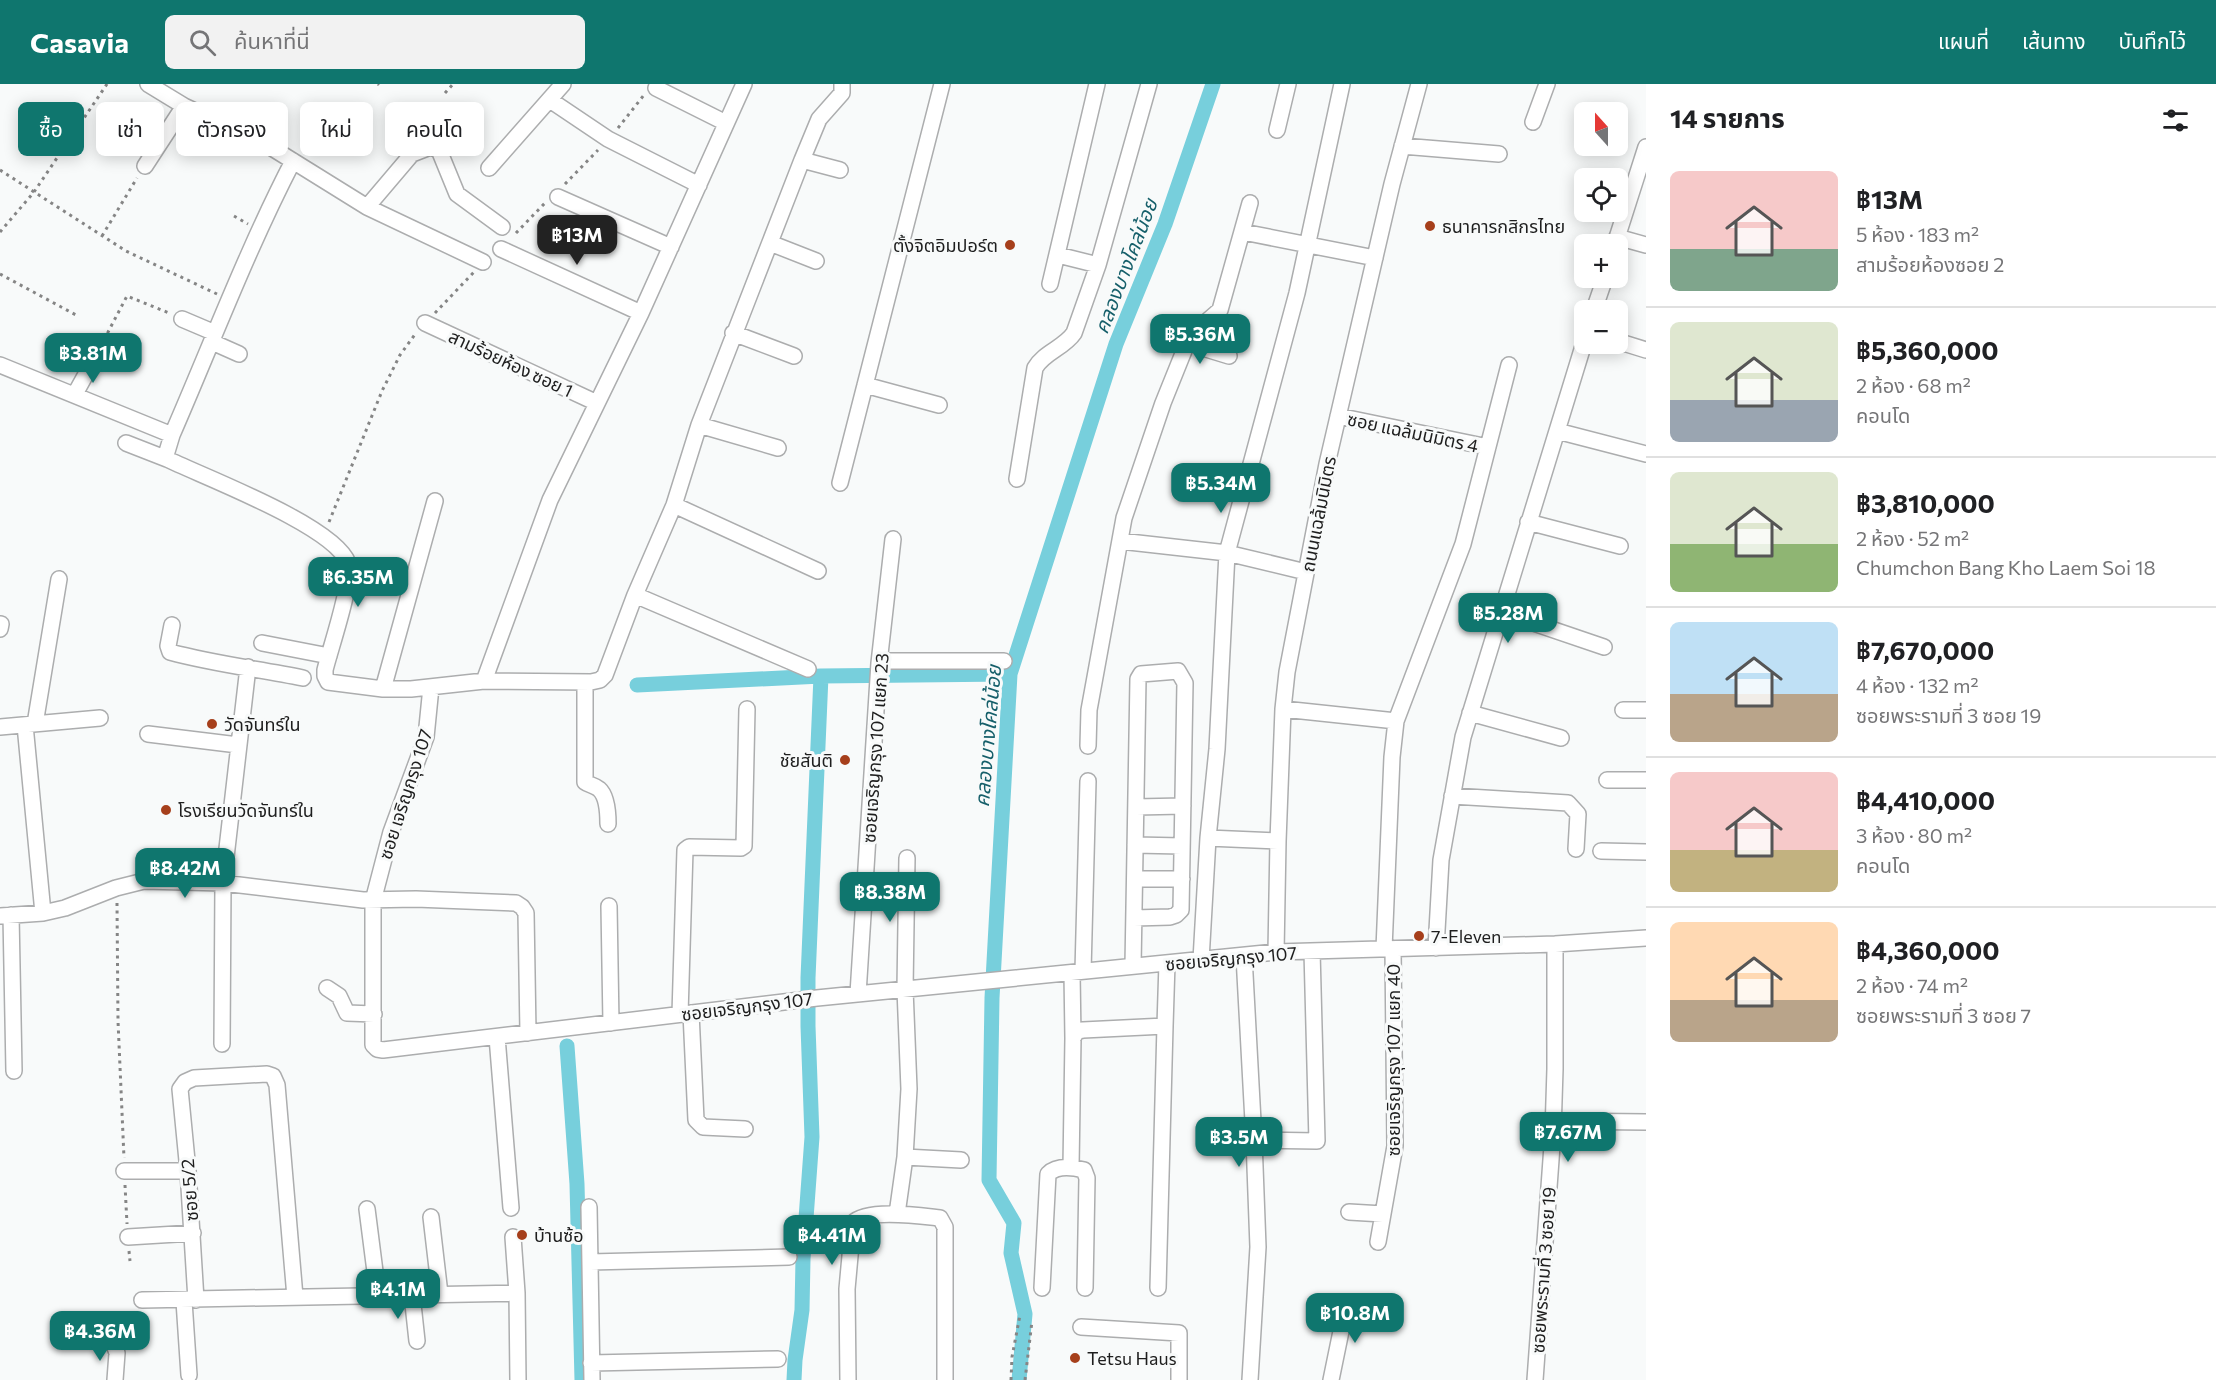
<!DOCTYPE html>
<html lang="th">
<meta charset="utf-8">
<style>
body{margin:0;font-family:Commissioner,"Noto Sans Thai",sans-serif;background:#f2f2f2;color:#202124;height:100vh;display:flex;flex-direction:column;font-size:22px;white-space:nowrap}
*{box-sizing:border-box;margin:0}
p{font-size:20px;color:#757577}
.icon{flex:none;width:33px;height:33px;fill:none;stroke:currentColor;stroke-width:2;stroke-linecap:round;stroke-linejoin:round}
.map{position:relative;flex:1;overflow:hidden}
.sheet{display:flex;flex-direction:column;background:#fff;width:570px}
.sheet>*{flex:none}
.top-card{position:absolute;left:18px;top:18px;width:570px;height:54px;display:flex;gap:12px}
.needle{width:39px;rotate:339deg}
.controls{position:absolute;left:1574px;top:18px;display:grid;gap:12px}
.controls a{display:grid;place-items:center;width:54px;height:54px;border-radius:9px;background:#fff;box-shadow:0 3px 15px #0003;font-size:30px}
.price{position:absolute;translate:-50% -51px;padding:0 14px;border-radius:12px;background:#0f766e;color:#fff;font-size:20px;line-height:39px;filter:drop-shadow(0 2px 3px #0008)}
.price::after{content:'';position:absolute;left:50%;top:36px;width:18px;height:14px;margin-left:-9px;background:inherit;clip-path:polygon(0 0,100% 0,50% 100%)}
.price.current{background:#222;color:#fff}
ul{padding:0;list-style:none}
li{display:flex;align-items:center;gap:18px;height:150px;padding:0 24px}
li+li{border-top:2px solid #e0e0e0}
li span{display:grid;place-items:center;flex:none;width:168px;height:120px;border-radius:9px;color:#555}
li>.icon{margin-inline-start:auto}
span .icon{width:72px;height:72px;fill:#fffc;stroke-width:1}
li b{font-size:26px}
h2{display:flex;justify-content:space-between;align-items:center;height:72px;padding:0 24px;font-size:26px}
.tag{padding:0 21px;border-radius:9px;background:#fff;box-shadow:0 3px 15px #0003;font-size:21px;line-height:54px}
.tag.current{background:#0f766e;color:#fff}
header{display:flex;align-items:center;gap:36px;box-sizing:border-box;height:84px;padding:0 30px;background:#0f766e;color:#fff}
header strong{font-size:28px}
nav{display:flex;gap:33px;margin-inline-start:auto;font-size:21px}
.search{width:420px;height:54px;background:#f2f2f2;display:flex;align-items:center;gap:15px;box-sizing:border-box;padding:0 21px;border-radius:9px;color:#757577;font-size:22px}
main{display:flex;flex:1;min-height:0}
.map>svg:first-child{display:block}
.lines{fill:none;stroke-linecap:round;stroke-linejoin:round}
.canal{stroke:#77cfdc;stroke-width:15}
.minor-casing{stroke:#acadae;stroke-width:18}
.path{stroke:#858585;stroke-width:3;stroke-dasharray:3 4.5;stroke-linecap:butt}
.minor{stroke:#fff;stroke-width:15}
.poi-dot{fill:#a63f1b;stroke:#f8fafa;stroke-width:2}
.labels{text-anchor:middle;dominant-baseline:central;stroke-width:6;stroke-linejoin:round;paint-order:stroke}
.poi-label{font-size:18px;fill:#1e1e1e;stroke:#f8fafa;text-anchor:start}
.street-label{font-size:18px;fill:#1e1e1e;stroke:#f8fafa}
.water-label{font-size:20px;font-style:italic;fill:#165f6a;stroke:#f8fafa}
</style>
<header>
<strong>Casavia</strong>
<div class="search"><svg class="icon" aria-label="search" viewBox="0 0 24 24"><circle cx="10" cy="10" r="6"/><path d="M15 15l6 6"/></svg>ค้นหาที่นี่</div>
<nav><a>แผนที่</a><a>เส้นทาง</a><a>บันทึกไว้</a></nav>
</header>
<main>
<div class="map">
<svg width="1646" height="1296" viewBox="0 0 1646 1296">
<rect width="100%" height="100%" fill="#f8fafa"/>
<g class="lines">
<path class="canal" d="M637,601l184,-9 189,-2
M567,962l10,138 5,196
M794,1296l1,-20 7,-50 1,-51 9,-122 -4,-111v-48l13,-302
M1019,1296l6,-66 -14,-61 3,-30 -25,-43 3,-182 18,-324 106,-330 49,-120 48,-140"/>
<g class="minor-casing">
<path id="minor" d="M148,0l36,22 80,37 103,64 116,55
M656,4l70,35
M550,16l58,39 91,46
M1533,38l14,-38
M1277,46l11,-46
M1402,62l97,8
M802,76l38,10
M293,77c-46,89 -81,182 -121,274l-6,20 1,4c37,18 168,67 181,104 6,17 -18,86 -23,107v6l3,6 55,7h28l73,-8 107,1 9,-2 5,-5 30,-80 39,-90 25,-80 103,-265 17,-41 23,-26v-9
M145,82l39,-60
M489,84l74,-84
M558,113l113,50
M367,123l45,-53 18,-7 9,3 18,44 45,33
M1243,148l132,26
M1617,153l29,8
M770,159l46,18
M1615,160l31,-97
M501,165l140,64
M1058,171l40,10
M1050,200l47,-200
M1594,226l11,-32
M182,235l33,14
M425,239l172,80
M733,249l61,23
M1190,252l16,13 23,7
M1617,257l29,9
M212,258l27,12
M0,281l172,70
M865,301l74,20
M75,310l16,-29
M1338,332l150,31
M699,341l79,23
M1557,347l89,23
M126,359l41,16
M1017,395l18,-111c9,-16 29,-20 39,-35l24,-68 51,-181
M840,399l102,-399
M674,421l144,66
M1528,438l92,24
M1120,457l107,12 79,19
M635,511l173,74
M1501,528l103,35
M172,541l-4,21 2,6c44,12 89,17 133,26
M0,545l1,-5
M262,559l67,13
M880,577h124
M484,597l66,-181 91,-187 103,-229
M585,598v100c4,3 9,3 14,7 8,7 9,25 9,35
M431,603l-5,50 -35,95 -18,69v144l4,4 6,1 434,-52 459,-46 279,-8 91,-6
M383,605l52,-188
M1283,625l113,12
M1623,626h23
M1470,629l91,25
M35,640l24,-145
M25,641l18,188
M0,643l100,-9
M148,650l90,11
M1088,662l1,-36 35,-192 39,-115 27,-67 30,-26 30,-107
M1607,696h39
M1452,712l116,7 10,11 -2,35
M1136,723l47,-1
M1208,754l70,3
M1135,761l47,1
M1601,767l45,1
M1135,795h47
M609,822l2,117
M11,831l3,156
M0,832l43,-3 22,-5 51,-20 28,-7 79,2 140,17 53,-1 100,4 6,4 4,6 2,120
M1436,864l5,-88 22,-123 121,-394
M1384,865l8,-192 4,-36 67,-177 46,-179
M1276,868l2,-111 5,-132 4,-37 40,-208 65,-280 27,-100
M1244,872l10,184 4,107 -8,133
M1201,876l7,-122 9,-89 10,-196 70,-260 45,-209
M1133,882l5,-287 3,-5 37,-3 7,12 -4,227 -5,5 -6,2 -36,1
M1083,887l5,-190
M1072,889l1,65
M327,904l12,8 8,17 27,1
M858,910l21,-331 14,-124
M691,929l5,107 7,7 42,2
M680,930l5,-164 4,-3 52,1 3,-2 3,-137
M497,953l14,171
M222,960l1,-161 25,-216
M1553,1037l93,1
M1254,1056l63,1 -5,-190
M905,1073l56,3
M1071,1083l2,-129 4,-7 6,-1 82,-4 2,-63
M124,1087h64
M589,1123l3,173
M367,1125l11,86
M1349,1128l34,2
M897,1130l8,-57 4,-68 -4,-100 2,-131
M431,1133l9,77
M128,1153l65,-4
M513,1153l4,56 1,87
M1378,1158l17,-96 -2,-197
M590,1178l199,-5
M1042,1204l6,-114c9,-9 24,-7 36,-4l3,8 -2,110
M1158,1204l7,-262
M412,1211l5,46
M142,1216l375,-7
M196,1216l-8,-129 -8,-82 5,-7 9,-4 73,-4 6,2 4,9 18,212
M184,1217l5,74
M1081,1243l98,6v47
M92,1249h10l10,6 5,14 -2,27
M591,1279l187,-4
M848,1296l-1,-91 6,-66c14,-15 68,-7 87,-5l5,9v153
M1331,1296l16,-78
M1535,1296l18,-248 2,-63v-125"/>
</g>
<path class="path" d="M378,0l1,1
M445,9l8,-9
M618,44l26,-33
M0,86l126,81 91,43
M565,100l33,-34
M234,132l14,8
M0,148l34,-40 73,-108
M516,149l29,-30
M102,152l35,-58
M0,190l76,41
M435,229l39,-41
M97,269l30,-57 42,17
M329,438l53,-131 18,-36 16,-22
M117,819l1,118 6,137
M125,1101l2,39
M129,1167l1,10
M1011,1296l1,-23 8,-42
M1025,1296l7,-59"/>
<use href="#minor" class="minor"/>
</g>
<g class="poi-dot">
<circle cx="1430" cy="142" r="6"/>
<circle cx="1010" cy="161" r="6"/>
<circle cx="212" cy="640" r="6"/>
<circle cx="845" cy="676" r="6"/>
<circle cx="166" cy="726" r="6"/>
<circle cx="1419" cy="852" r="6"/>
<circle cx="522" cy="1151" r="6"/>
<circle cx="1075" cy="1274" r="6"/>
</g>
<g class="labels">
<g class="poi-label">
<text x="1442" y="142">ธนาคารกสิกรไทย</text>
<text x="998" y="161" text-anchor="end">ตั้งจิตอิมปอร์ต</text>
<text x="224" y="640">วัดจันทร์ใน</text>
<text x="833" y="676" text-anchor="end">ชัยสันติ</text>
<text x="178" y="726">โรงเรียนวัดจันทร์ใน</text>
<text x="1431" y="852">7-Eleven</text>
<text x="534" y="1151">บ้านซ้อ</text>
<text x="1087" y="1274">Tetsu Haus</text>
</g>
<g class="street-label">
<text transform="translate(511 279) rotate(25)">สามร้อยห้อง ซอย 1</text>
<text transform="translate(1413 348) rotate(12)">ซอย แฉล้มนิมิตร 4</text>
<text transform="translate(1318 430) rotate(-79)">ถนนแฉล้มนิมิตร</text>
<text transform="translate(875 664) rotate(-86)">ซอยเจริญกรุง 107 แยก 23</text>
<text transform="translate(405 710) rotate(-72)">ซอย เจริญกรุง 107</text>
<text transform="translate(1231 874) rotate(-5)">ซอยเจริญกรุง 107</text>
<text transform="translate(747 922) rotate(-7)">ซอยเจริญกรุง 107</text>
<text transform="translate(1393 976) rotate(-90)">ซอยเจริญกรุง 107 แยก 40</text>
<text transform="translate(189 1106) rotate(-94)">ซอย 5/2</text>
<text transform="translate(1543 1186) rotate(-86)">ซอยพระรามที่ 3 ซอย 19</text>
</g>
<g class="water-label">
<text transform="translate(1125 182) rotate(-69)">คลองบางโคล่น้อย</text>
<text transform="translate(987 652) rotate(-85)">คลองบางโคล่น้อย</text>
</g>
</g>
</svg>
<div class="controls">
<a><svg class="needle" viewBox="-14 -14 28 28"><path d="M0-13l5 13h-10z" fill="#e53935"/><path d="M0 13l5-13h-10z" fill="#757577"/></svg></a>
<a><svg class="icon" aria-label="locate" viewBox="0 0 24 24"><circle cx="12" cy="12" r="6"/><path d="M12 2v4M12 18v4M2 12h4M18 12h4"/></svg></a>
<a>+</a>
<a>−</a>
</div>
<b class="price current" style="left:577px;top:182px">฿13M</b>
<b class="price" style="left:1200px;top:281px">฿5.36M</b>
<b class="price" style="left:93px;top:300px">฿3.81M</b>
<b class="price" style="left:1221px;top:430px">฿5.34M</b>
<b class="price" style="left:358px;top:524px">฿6.35M</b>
<b class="price" style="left:1508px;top:560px">฿5.28M</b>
<b class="price" style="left:185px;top:815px">฿8.42M</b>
<b class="price" style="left:890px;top:839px">฿8.38M</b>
<b class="price" style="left:1568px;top:1079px">฿7.67M</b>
<b class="price" style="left:1239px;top:1084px">฿3.5M</b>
<b class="price" style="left:832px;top:1182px">฿4.41M</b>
<b class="price" style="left:398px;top:1236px">฿4.1M</b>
<b class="price" style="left:1355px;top:1260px">฿10.8M</b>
<b class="price" style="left:100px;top:1278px">฿4.36M</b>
<div class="top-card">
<a class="tag current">ซื้อ</a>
<a class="tag">เช่า</a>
<a class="tag">ตัวกรอง</a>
<a class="tag">ใหม่</a>
<a class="tag">คอนโด</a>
</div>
</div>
<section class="sheet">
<h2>14 รายการ<svg class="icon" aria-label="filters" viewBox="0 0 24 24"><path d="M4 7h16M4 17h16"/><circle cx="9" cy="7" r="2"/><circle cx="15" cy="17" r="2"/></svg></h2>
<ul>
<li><span style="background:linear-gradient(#f6c9c9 65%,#7fa58c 0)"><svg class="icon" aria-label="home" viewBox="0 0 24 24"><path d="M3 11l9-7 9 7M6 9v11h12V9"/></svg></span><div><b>฿13M</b><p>5 ห้อง · 183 m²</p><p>สามร้อยห้องซอย 2</p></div></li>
<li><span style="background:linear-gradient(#dfe7d0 65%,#9aa5b1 0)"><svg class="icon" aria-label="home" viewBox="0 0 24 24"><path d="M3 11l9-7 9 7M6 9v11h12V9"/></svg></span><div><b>฿5,360,000</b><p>2 ห้อง · 68 m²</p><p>คอนโด</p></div></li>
<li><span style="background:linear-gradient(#dfe7d0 60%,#8fb573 0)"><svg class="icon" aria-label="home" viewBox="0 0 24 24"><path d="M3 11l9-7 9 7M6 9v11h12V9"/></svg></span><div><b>฿3,810,000</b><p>2 ห้อง · 52 m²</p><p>Chumchon Bang Kho Laem Soi 18</p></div></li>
<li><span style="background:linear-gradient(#bfe0f5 60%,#b9a48a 0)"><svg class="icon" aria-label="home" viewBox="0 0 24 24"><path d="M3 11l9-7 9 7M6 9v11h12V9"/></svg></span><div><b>฿7,670,000</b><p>4 ห้อง · 132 m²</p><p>ซอยพระรามที่ 3 ซอย 19</p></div></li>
<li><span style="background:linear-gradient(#f6c9c9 65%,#c2b280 0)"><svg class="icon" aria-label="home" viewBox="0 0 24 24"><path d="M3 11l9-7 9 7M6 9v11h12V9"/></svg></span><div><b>฿4,410,000</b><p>3 ห้อง · 80 m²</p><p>คอนโด</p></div></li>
<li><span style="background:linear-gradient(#ffd9b3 65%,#b9a48a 0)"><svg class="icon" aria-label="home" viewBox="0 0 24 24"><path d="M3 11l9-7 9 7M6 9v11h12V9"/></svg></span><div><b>฿4,360,000</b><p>2 ห้อง · 74 m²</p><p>ซอยพระรามที่ 3 ซอย 7</p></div></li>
</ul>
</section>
</main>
